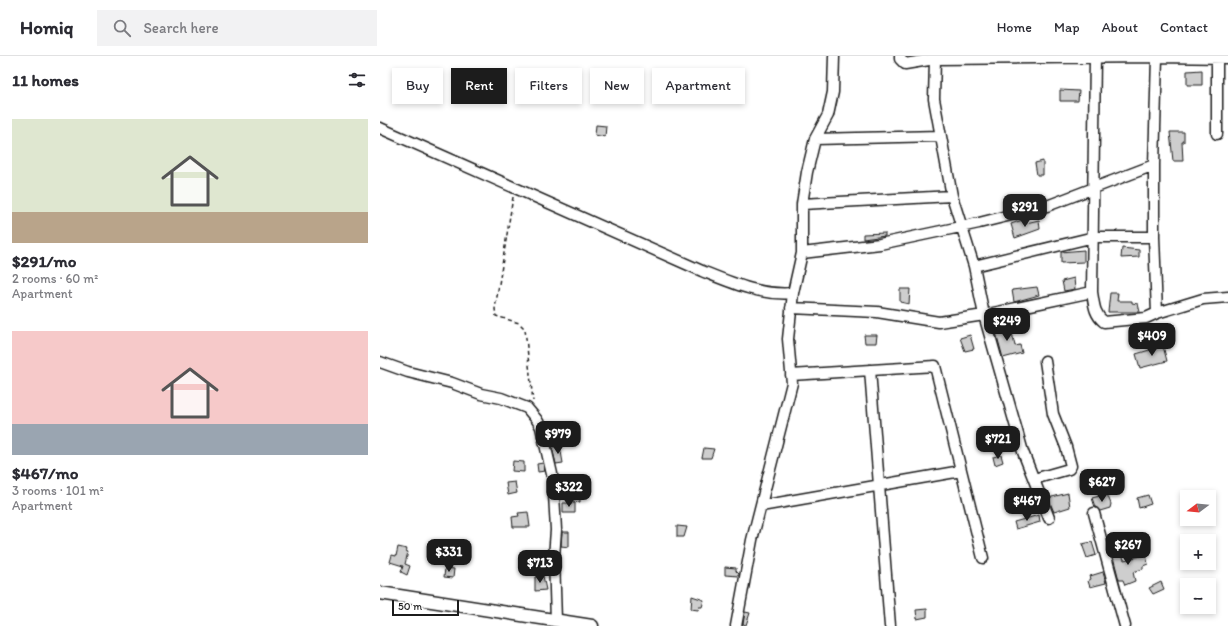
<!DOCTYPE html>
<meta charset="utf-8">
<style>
body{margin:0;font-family:Itim,sans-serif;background:#f2f2f3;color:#2b2b33;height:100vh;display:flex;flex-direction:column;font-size:15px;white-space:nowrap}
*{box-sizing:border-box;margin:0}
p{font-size:13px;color:#7c7c81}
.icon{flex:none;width:22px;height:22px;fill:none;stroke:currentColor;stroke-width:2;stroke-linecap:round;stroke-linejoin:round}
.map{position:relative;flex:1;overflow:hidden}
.panel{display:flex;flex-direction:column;background:#fff;width:380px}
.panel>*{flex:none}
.banner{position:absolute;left:12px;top:12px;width:380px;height:36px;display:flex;gap:8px}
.needle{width:26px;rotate:254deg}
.fabs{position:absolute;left:800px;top:434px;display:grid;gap:8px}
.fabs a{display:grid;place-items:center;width:36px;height:36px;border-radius:0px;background:#fff;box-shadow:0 2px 6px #0003;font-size:20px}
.scale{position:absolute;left:12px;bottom:10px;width:67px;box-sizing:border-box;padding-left:4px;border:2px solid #1c1c1c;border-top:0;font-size:11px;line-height:14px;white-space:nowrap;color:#1c1c1c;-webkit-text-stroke:3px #fff;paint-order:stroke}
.price{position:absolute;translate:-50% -34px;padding:0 9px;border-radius:8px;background:#1c1c1c;color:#fff;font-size:13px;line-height:26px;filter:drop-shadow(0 1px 2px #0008)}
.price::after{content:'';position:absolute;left:50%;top:24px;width:12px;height:9px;margin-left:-6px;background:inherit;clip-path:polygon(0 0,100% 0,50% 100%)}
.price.current{background:#222;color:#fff}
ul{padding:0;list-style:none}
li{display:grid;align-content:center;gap:8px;height:212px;padding:0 12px}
li span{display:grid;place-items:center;height:124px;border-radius:0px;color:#555}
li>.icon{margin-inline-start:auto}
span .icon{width:72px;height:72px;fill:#fffc;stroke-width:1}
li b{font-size:17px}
h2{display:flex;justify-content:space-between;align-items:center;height:48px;padding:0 12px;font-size:17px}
.pill{padding:0 14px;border-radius:0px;background:#fff;box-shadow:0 2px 6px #0003;font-size:14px;line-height:36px}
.pill.current{background:#1c1c1c;color:#fff}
header{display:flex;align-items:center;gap:24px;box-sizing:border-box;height:56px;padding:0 20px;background:#fff;border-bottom:1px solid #e1e1e2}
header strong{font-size:19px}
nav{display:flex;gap:22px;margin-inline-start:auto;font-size:14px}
.search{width:280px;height:36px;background:#f2f2f3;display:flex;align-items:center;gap:10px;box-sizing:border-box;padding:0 14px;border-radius:0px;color:#7c7c81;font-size:15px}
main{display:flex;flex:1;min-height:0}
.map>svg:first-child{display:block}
.building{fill:#cecece;stroke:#1c1c1c}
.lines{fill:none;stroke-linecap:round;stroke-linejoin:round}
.minor-casing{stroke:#1c1c1c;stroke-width:13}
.tertiary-casing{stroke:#1c1c1c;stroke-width:15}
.path{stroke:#1c1c1c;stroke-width:1.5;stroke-dasharray:4 3;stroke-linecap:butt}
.minor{stroke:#fff;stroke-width:10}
.tertiary{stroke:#fff;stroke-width:12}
</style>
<header>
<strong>Homiq</strong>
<div class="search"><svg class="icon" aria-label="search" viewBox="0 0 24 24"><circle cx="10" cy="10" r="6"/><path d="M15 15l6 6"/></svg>Search here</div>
<nav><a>Home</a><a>Map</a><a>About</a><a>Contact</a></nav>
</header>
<main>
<section class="panel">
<h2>11 homes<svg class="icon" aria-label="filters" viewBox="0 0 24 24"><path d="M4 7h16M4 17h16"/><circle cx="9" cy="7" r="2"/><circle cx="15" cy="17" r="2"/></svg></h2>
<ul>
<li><span style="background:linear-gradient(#dfe7d0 75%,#b9a48a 0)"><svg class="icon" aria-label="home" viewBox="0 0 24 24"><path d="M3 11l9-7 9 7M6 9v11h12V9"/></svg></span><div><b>$291/mo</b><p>2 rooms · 60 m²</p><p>Apartment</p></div></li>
<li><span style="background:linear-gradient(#f6c9c9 75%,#9aa5b1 0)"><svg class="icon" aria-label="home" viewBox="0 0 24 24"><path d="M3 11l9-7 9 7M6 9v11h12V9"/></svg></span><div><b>$467/mo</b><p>3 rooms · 101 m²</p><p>Apartment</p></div></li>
</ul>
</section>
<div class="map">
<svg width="848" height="570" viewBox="0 0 848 570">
<rect width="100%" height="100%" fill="#fff"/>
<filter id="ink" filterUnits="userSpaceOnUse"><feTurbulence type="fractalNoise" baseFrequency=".025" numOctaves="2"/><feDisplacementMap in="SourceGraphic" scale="8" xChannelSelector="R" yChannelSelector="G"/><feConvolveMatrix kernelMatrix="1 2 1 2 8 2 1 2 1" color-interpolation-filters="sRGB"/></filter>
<g filter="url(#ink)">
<path class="building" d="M822,14v15h-15v-14z
M281,18l18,1 -1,9 -16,-2z
M680,34l19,1 -1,10h-18z
M216,69l10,1 -1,11 -10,-2z
M790,76h14v10h-2l1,19h-10z
M663,105v14h-6l-2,-12z
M645,163l1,4 13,-3 1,9 -25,9 -4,-14z
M505,177v3l-22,3v-5z
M742,192l17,2v7l-18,1z
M704,194v12l-23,1v-11z
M694,222l1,11 -11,2 -2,-10z
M657,231l2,8 -25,7 -2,-12z
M520,233h10l-1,15 -9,-2z
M730,237h8l-1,8h15v2l6,1 2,8h-32z
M630,268l5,22 5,-1 2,8 -19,5 -8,-29z
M484,279h13l-1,8h-11z
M590,279l4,14 -9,2 -5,-13z
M783,290l4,15 -27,7 -4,-14z
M185,374l1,12 -11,1 -1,-12z
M180,390l3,17 -7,1 -4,-17z
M324,392l10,1 -3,9h-9z
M621,399l2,7 -8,3 -2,-8z
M133,405l11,1v10l-12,-1z
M163,407l2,8 -7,1 -1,-8z
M135,426l2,11 -9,2 -2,-12z
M193,436l7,1v9l-8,-1z
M688,437l2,14 -16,5 -6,-14z
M727,438l4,10 -1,4 -10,3 -5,-4 -3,-9z
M768,439l3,9 -12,4 -2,-10z
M183,447h12v10h-12z
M148,456l2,15h-17l-1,-10 7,-1 -1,-3z
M659,459l1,7 -24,7 -2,-7z
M297,470l10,1 -3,10h-7z
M182,476h7v15l-8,-1z
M712,486l4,13 -9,3 -5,-14z
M740,490l4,14 22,-5 2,9 -5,2v3l-10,3 2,9 -10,4 -2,-5h-4l-8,-31z
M18,491l9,2 -1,2 2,1 -3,12 5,2 -3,9 -6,-3 2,-6 -13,-4 2,-7 4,1z
M345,511l11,1v3l3,3v2l-14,-1z
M65,512l9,1 -1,9 -9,-1z
M723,516l3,11 -16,4 -2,-6 3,-2 -1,-3z
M163,520l3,14 -11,1v-14z
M781,526l3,7 -11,5 -4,-6z
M312,540l12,4 -2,7h-3l-1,3 -7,-1z
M547,553v8l-10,2 -1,-9z
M365,556l5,1 -4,12 -3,-1z"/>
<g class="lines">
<g class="minor-casing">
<path id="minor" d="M520,0v3l5,5 30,-5 222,-2 71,1
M715,0l-3,236c2,12 2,22 12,30l42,-4 11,-5
M555,3l-1,40 18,97 22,70 10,49 39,137 26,66
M837,3v75
M0,72l322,143c30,12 59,25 91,22l-5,46 4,44 -40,157 -16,86
M435,83l125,-3
M774,109v72
M422,148l150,-8
M422,197l78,-9 99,-21 68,-17 107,-41 3,-108
M594,210l120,-29h60l3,76 46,-14 25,-2
M413,237l9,-40v-49l5,-32 8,-33 13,-24 5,-23 1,-36
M411,252l86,4 62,10 45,-7 108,-23
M0,306l28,10 44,11 29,11 20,4 26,10 10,12 4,7 11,47 2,20 2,36 -2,27 2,64
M490,314l20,256
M411,319l144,-9 48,192
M654,423l35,-10 2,-3 -5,-19 -13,-33 -8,-53
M381,450l200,-35
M714,457l31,113"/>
</g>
<g class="tertiary-casing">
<path id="tertiary" d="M0,537l212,33"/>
</g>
<path class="path" d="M133,141l-18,112 1,7 23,7 6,6 8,72"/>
<use href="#minor" class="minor"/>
<use href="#tertiary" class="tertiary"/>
</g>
</g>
</svg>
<div class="fabs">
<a><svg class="needle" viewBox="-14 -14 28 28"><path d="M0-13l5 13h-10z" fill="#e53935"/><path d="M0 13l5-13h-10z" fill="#7c7c81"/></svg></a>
<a>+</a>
<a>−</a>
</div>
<div class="scale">50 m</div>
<b class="price current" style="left:645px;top:172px">$291</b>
<b class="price" style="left:627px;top:286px">$249</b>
<b class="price" style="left:772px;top:301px">$409</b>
<b class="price" style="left:178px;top:399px">$979</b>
<b class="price" style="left:618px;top:404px">$721</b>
<b class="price" style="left:722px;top:447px">$627</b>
<b class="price" style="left:189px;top:452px">$322</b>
<b class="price" style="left:647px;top:466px">$467</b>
<b class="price" style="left:748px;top:510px">$267</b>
<b class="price" style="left:69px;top:517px">$331</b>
<b class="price" style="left:160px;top:528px">$713</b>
<div class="banner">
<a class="pill">Buy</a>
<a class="pill current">Rent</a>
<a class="pill">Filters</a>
<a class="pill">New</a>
<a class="pill">Apartment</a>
</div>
</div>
</main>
